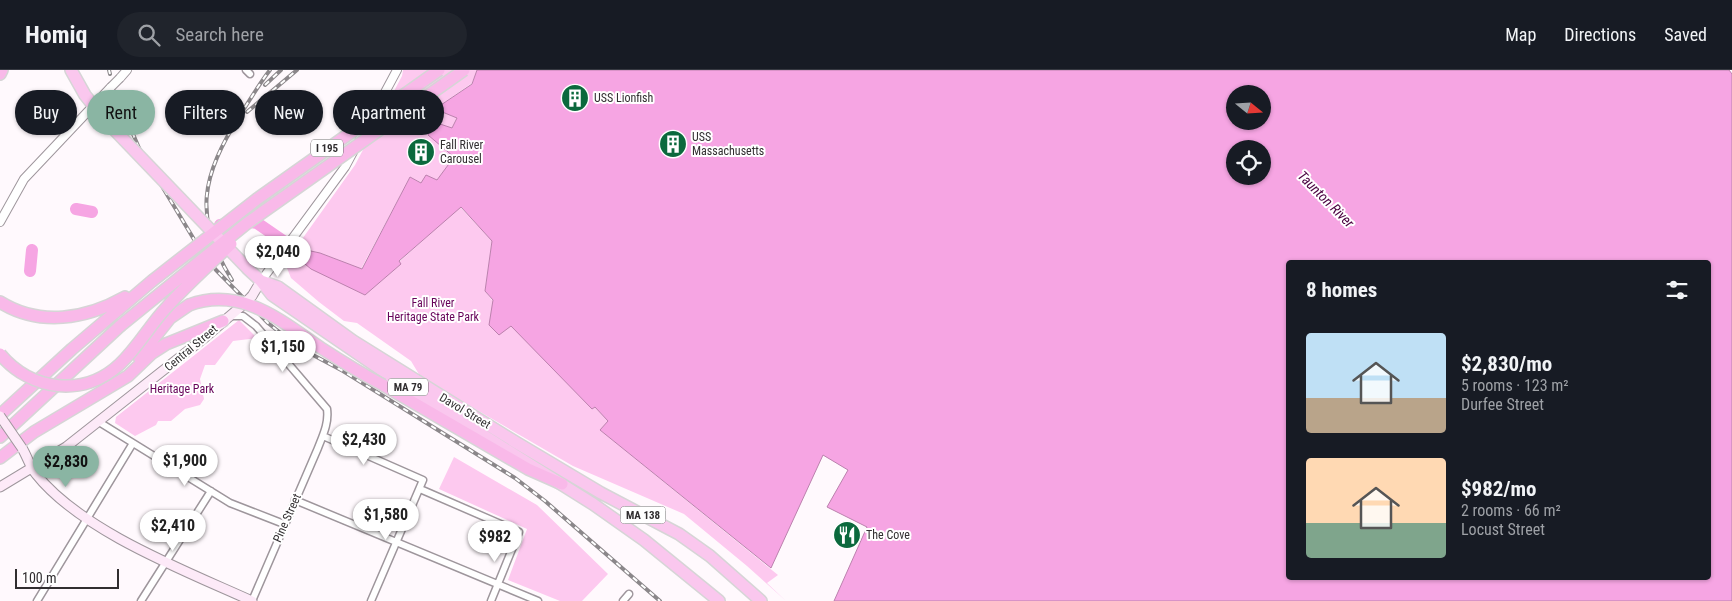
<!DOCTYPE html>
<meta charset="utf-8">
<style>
body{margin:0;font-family:"Roboto Condensed",sans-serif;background:#20242c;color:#f1f3f6;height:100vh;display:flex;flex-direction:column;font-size:19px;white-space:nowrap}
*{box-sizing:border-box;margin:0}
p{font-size:16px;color:#9ea1a6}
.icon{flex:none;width:28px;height:28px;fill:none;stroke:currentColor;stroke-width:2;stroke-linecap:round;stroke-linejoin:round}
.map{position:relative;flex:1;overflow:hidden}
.drawer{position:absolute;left:1286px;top:190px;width:425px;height:320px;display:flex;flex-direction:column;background:#171b24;border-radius:5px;box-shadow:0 1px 4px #0004}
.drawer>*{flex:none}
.top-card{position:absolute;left:15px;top:20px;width:475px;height:45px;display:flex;gap:10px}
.needle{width:32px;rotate:108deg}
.controls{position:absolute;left:1226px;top:15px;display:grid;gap:10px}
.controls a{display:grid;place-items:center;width:45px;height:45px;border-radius:50%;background:#171b24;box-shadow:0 1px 4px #0004;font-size:25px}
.scale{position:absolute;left:15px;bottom:12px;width:104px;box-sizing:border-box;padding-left:5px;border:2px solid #312e30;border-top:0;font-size:14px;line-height:18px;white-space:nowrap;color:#312e30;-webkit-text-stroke:4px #fff;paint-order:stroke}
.price{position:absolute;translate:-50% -42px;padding:0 11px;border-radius:18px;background:#fff;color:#222;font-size:16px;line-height:32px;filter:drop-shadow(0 1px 2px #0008)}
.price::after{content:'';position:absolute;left:50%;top:30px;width:15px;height:11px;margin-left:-8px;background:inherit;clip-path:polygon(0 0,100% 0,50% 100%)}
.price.on{background:#8ab5a3;color:#111}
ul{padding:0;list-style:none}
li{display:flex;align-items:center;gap:15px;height:125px;padding:0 20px}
li span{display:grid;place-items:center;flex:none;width:140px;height:100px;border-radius:5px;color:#555}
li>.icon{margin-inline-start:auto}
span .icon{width:60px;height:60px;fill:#fffc;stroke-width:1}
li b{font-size:21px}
h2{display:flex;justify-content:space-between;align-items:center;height:60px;padding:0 20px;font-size:21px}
.chip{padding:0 18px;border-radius:22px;background:#171b24;box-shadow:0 1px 4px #0004;font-size:18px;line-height:45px}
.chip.on{background:#8ab5a3;color:#111}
header{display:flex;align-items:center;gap:30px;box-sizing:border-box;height:70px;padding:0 25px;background:#171b24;border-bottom:1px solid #363941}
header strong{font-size:24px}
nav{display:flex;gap:28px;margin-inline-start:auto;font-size:18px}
.search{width:350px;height:45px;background:#20242c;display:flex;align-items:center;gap:12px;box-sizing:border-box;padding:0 18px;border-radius:28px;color:#9ea1a6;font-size:19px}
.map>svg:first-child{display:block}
.green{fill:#fdc9ef}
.water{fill:#f6a5e3;stroke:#bb81ad;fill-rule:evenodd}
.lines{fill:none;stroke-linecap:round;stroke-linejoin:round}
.river{stroke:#f6a5e3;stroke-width:12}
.minor-casing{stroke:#9e969c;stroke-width:9}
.tertiary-casing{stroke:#9e969c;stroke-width:10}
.secondary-casing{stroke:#9e969c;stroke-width:11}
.trunk-casing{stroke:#d6d5d6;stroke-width:14}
.motorway-casing{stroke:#d6d5d6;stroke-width:14}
.minor{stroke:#fff;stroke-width:6}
.tertiary{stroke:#fff;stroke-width:8}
.secondary{stroke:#fdeaf8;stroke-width:9}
.trunk{stroke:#fac7ee;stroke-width:11}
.motorway{stroke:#f9b9e9;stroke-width:11}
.rail-casing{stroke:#8b878a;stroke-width:4}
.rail{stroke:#fff;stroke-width:2;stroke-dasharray:5.5;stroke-linecap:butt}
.tertiary-bridge-casing{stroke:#9e969c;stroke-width:10;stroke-linecap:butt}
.secondary-bridge-casing{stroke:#9e969c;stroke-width:11;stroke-linecap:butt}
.trunk-bridge-casing{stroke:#d6d5d6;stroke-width:14;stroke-linecap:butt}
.motorway-bridge-casing{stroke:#d6d5d6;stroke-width:14;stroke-linecap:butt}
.tertiary-bridge{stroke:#fff;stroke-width:8}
.secondary-bridge{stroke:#fdeaf8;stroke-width:9}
.trunk-bridge{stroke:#fac7ee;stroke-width:11}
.motorway-bridge{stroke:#f9b9e9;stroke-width:11}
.labels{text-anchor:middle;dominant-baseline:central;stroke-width:4;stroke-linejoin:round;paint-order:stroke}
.shield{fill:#fff;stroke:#6f6d6e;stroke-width:1}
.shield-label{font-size:11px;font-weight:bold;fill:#312e30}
.poi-label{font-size:12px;fill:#312e30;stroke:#fff;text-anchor:start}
.park-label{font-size:12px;fill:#67045a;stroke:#fff}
.street-label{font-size:12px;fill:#312e30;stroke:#fff}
.water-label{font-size:14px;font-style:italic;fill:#4a0240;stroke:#fff}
</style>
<header>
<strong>Homiq</strong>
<div class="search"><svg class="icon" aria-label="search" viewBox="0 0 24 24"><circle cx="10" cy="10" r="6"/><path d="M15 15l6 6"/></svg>Search here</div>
<nav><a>Map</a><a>Directions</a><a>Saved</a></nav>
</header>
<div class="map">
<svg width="1732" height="531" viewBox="0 0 1732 531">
<rect width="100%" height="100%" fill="#fff9fd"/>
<path class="green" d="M403,0h74l-5,13 -37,26 22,9 -5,10 2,29 -17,23 -15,3 -12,-6 -49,92 -41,-16 -19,-3 64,45 36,-31 -2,-2 61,-55 32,34 -7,50 26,34 81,84 3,-2 13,14 -8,9 178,145 -11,8 19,18 -39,-35 -63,-52 -111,-48 -146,-85 -7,-5 -9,-15 -54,-38 -13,-2 -25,-19 -28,-24 -6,-15 70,-98 47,-89z
M239,250l18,18 -24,3 -18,24h-10l-5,14 4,20 -4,6 -15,4 -14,12h-13l-2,4 -21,11 -20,-13 1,-6z
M454,387l83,48 71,69 -26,27h-22l-52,-21 19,-51 -88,-40z"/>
<path class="water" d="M477,0h1252l3,4v527h-898l33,-74 -40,-20 21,-37 -25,-15 -52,113 -171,-138 8,-9 -13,-14 -3,2 -81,-83 -12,9 -10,-10 4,-25 -8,-9 7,-50 -31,-34 -62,54 2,3 -36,31 -54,-26 -18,-15 4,-6 23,5 42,16 48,-92 11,6 5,-8 11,5 17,-23 -26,-22 6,-13 18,6 5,-10 -22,-9 37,-25zM1235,24h27v27h-27zM1235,79h27v27h-27zM1289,192h420v316h-420z"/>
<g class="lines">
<path class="river" d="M76,139l16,3
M220,155l26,-4 11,2 51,35
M30,201l2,-21"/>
<g class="minor-casing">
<path id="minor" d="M246,0l4,4
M231,246h12l13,10 71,83c2,14 -4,26 -9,39l-66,153
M99,352l131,81 54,21
M323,366l100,44 -52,121
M420,419l99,43 -28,69
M295,430l243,101
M37,531l96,-158
M141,531l70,-110
M623,531l6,-7"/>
</g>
<g class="tertiary-casing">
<path id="tertiary" d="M120,8l7,-8
M0,152l24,-43 87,-92
M261,211l84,-114 52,-97"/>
</g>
<g class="secondary-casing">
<path id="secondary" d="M252,226l9,-15
M22,378c5,8 8,19 14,26 45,57 150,97 216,127
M0,417l66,-40 137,-108 41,-35"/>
</g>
<g class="trunk-casing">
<path id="trunk" d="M71,0l14,25 19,24
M248,199l13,12 11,14 136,93 185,116 51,36 75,61
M261,211l17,6 75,54 164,102 84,50 78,41 31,22 51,45"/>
</g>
<g class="motorway-casing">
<path id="motorway" d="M0,4l2,-4
M0,232c40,25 86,17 125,-5
M139,287l31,-39 19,-13
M383,315l145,84 34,15
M0,345l72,-66 80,-68
M0,367l120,-111
M0,388l34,-26 94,-56 24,-23 14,-9 57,-23"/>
</g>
<use href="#minor" class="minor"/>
<use href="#tertiary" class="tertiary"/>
<use href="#secondary" class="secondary"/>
<use href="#trunk" class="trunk"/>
<use href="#motorway" class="motorway"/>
<g class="rail-casing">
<path id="rail" d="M109,0l1,4
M265,15l16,-15
M115,22l24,56 62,103 15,19 52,53 30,24 45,24 172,107 30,23 115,100
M247,42l50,-42
M232,210c-40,-64 -30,-104 8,-165 10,-15 19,-31 30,-45"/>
</g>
<use href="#rail" class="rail"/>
<g class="tertiary-bridge-casing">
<path id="tertiary-bridge" d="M111,17l9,-9"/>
</g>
<g class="secondary-bridge-casing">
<path id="secondary-bridge" d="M244,234l8,-8
M0,346l22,32"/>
</g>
<g class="trunk-bridge-casing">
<path id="trunk-bridge" d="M104,49l144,150"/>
</g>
<g class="motorway-bridge-casing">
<path id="motorway-bridge" d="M152,211l105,-82 182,-129
M189,235c52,-19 91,15 132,43 20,13 41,26 62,37
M120,256l126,-102 218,-154
M0,284c31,37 84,44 120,10 18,-17 30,-39 46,-56 20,-23 43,-43 65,-64"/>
</g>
<use href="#tertiary-bridge" class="tertiary-bridge"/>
<use href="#secondary-bridge" class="secondary-bridge"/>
<use href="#trunk-bridge" class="trunk-bridge"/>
<use href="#motorway-bridge" class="motorway-bridge"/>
</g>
<defs>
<g id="building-disc" transform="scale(1.4375)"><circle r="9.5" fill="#0b693d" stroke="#fff"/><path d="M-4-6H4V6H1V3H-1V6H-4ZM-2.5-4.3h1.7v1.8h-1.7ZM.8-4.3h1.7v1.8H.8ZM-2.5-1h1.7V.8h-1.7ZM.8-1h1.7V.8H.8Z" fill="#fff"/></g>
<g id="restaurant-disc" transform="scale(1.4375)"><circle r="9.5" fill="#0b693d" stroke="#fff"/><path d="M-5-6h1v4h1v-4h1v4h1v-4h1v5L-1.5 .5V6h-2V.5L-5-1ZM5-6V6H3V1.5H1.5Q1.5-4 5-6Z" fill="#fff"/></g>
</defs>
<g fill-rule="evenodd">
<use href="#building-disc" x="575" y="28"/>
<use href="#building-disc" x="673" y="74"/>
<use href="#building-disc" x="421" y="82"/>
<use href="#restaurant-disc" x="847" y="465"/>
</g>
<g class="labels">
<g class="shield">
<rect x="311" y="69.5" width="32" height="17" rx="4"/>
<rect x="388" y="308.5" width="40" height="17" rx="4"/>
<rect x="620.5" y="436.5" width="45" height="17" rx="4"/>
</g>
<g class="shield-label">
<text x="327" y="78">I 195</text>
<text x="408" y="317">MA 79</text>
<text x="643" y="445">MA 138</text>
</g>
<g class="poi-label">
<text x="594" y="28">USS Lionfish</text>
<text x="692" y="67">USS<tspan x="692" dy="14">Massachusetts</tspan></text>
<text x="440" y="75">Fall River<tspan x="440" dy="14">Carousel</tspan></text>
<text x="866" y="465">The Cove</text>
</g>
<g class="park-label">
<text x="433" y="233">Fall River<tspan x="433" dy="14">Heritage State Park</tspan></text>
<text x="182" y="319">Heritage Park</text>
</g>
<g class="street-label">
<text transform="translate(191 278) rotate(-40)">Central Street</text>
<text transform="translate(465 341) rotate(31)">Davol Street</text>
<text transform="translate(287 448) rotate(-66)">Pine Street</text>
</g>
<g class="water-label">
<text transform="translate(1326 129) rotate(45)">Taunton River</text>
</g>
</g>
</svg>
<div class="controls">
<a><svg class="needle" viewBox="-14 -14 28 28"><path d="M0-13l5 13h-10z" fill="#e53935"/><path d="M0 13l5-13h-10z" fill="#9ea1a6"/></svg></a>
<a><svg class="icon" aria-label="locate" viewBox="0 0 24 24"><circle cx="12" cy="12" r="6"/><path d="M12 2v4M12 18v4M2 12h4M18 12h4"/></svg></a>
</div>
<div class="scale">100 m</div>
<b class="price" style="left:278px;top:208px">$2,040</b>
<b class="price" style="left:283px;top:303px">$1,150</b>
<b class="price" style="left:364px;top:396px">$2,430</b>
<b class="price" style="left:185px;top:417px">$1,900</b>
<b class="price on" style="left:66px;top:418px">$2,830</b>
<b class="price" style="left:386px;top:471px">$1,580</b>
<b class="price" style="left:173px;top:482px">$2,410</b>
<b class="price" style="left:495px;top:493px">$982</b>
<div class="top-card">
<a class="chip">Buy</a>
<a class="chip on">Rent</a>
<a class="chip">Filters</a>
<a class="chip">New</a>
<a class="chip">Apartment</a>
</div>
<section class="drawer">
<h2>8 homes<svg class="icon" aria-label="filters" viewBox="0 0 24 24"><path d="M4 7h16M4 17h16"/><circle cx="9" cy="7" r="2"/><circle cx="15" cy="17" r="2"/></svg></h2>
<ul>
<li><span style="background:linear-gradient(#bfe0f5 65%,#b9a48a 0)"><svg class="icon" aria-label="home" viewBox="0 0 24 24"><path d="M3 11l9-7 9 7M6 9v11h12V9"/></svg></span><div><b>$2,830/mo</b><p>5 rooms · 123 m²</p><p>Durfee Street</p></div></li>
<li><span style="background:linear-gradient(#ffd9b3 65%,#7fa58c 0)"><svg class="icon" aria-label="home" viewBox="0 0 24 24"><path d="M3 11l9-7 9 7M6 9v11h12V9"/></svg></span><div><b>$982/mo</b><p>2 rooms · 66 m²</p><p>Locust Street</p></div></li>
</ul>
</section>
</div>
